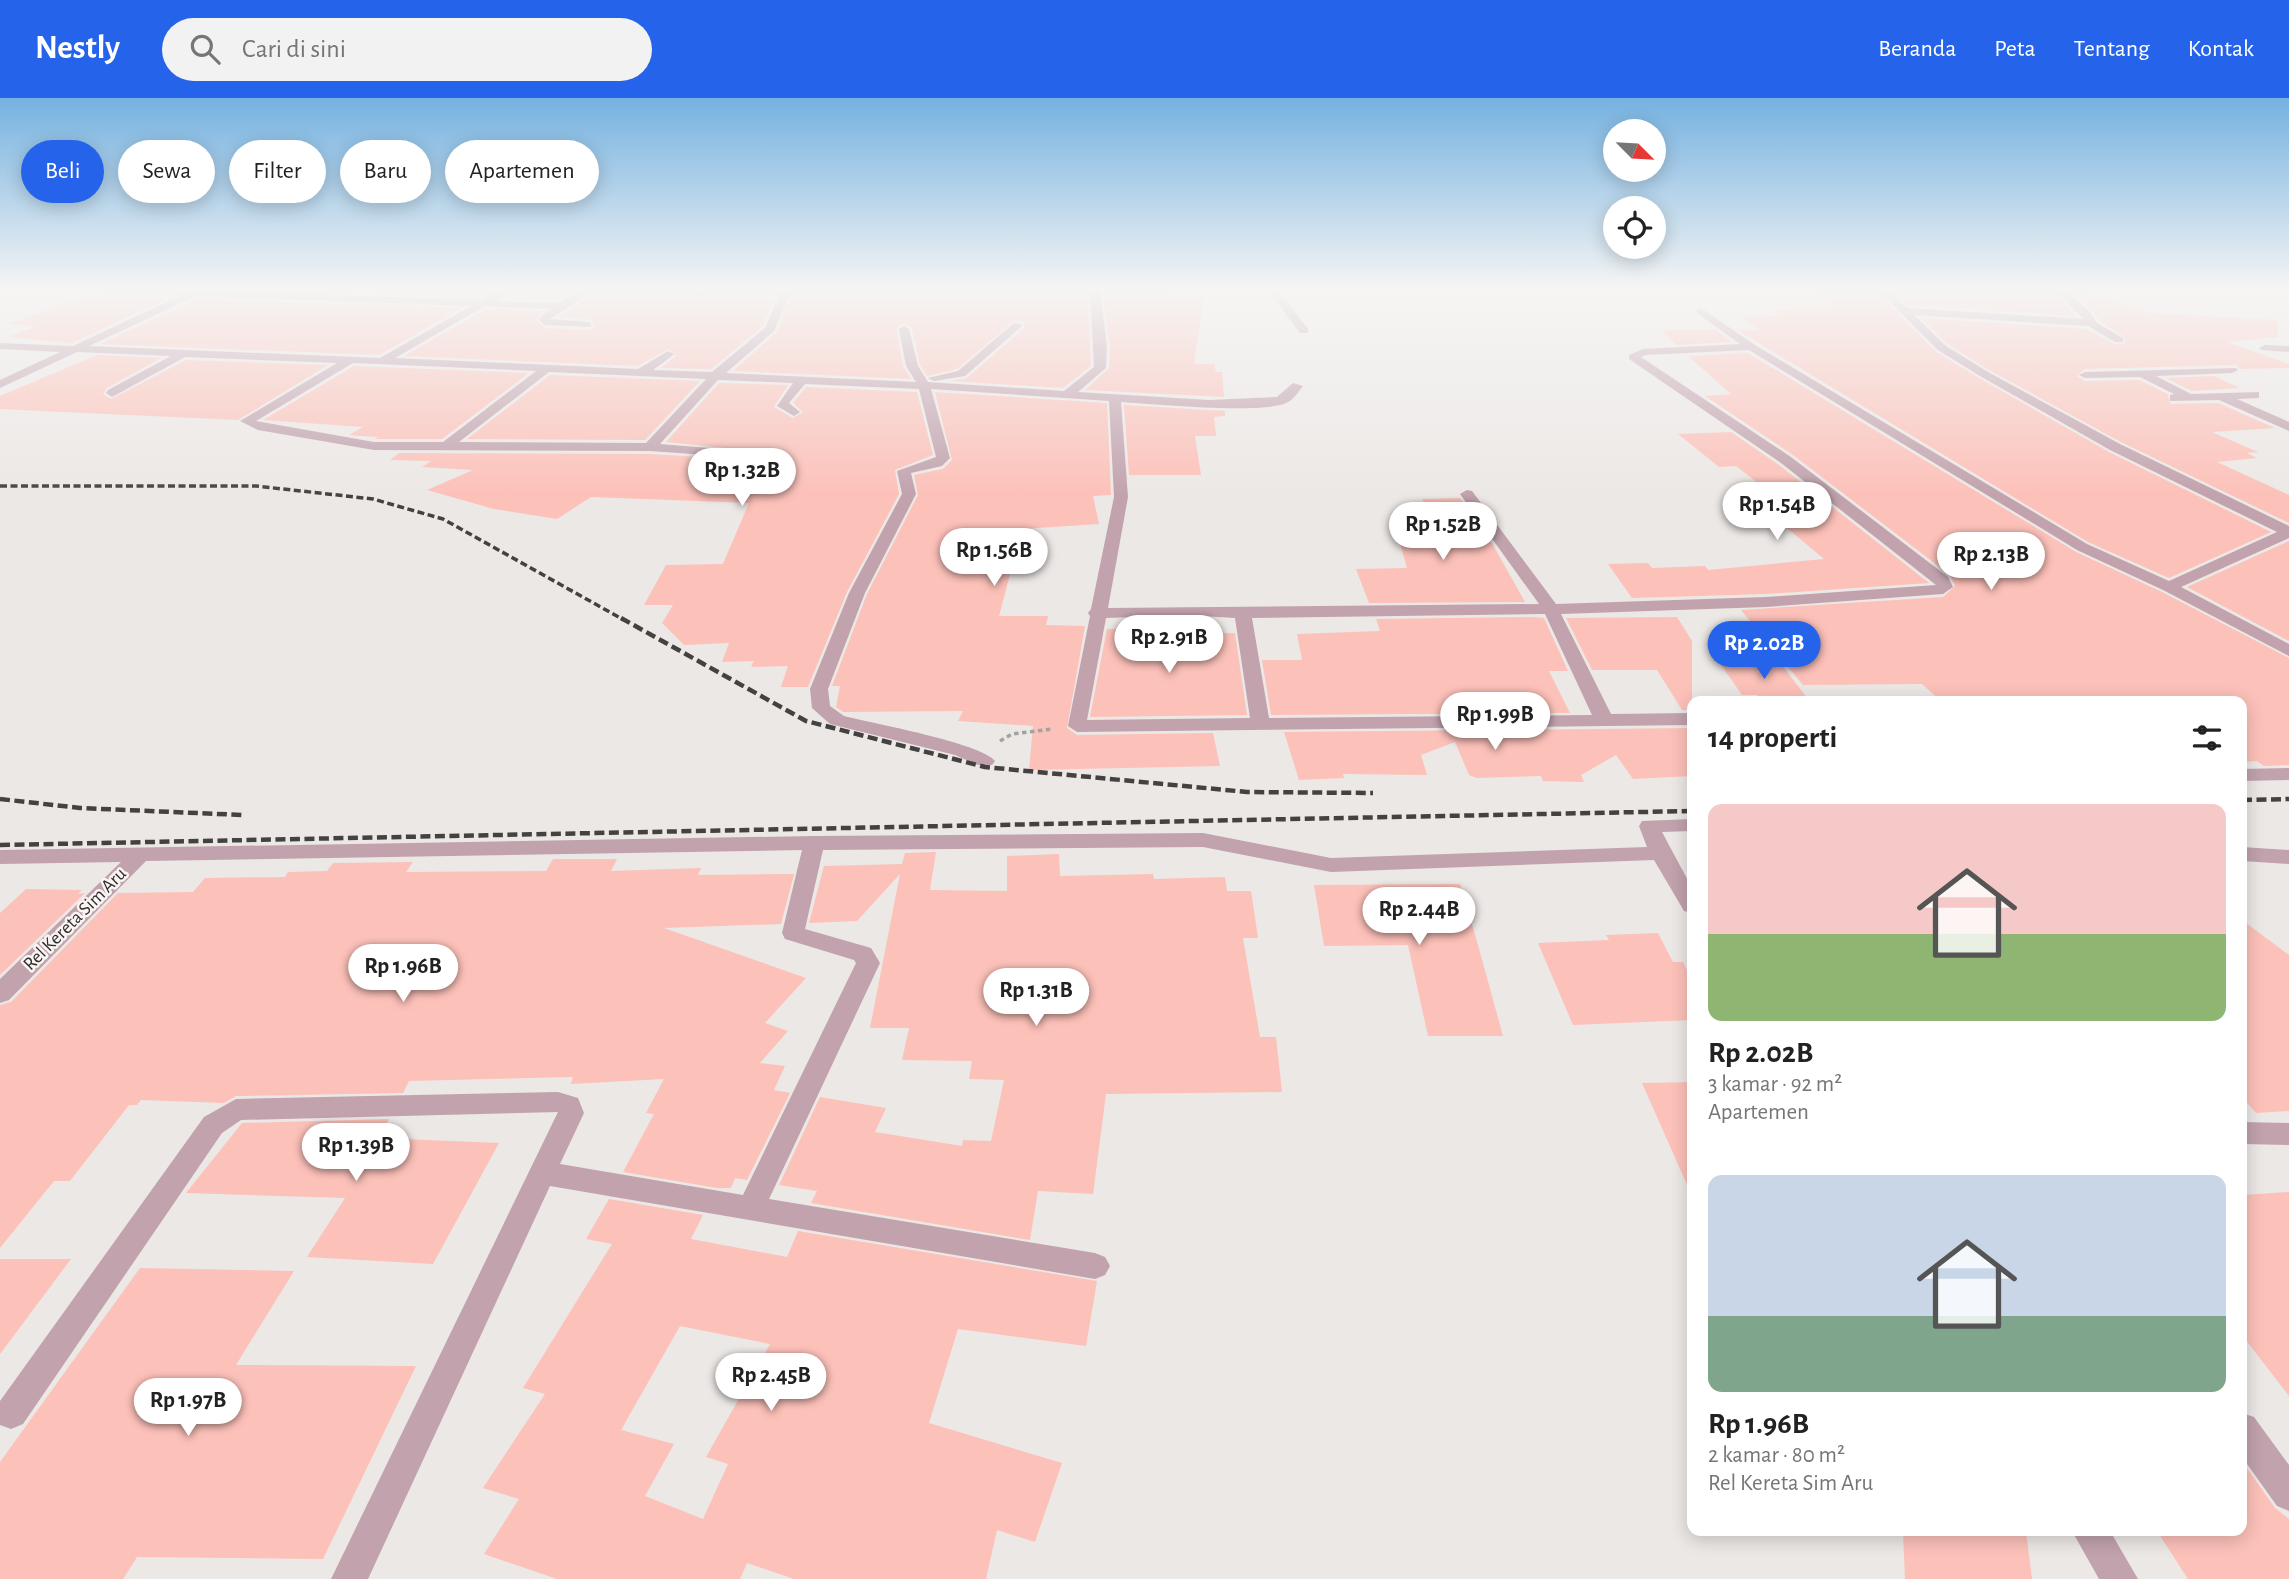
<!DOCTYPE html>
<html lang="id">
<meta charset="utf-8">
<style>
body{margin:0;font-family:"Alegreya Sans",sans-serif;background:#f2f2f2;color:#222;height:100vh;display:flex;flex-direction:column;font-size:26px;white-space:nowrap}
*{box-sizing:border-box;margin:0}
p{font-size:23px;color:#767676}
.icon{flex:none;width:38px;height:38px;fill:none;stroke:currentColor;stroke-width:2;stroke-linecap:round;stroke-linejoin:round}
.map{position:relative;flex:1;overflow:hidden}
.side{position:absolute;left:1687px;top:598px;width:560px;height:840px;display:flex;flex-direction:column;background:#fff;border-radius:14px;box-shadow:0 4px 18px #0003}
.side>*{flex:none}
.banner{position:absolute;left:21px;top:42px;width:665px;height:63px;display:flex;gap:14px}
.needle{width:46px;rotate:114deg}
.fabs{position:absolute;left:1603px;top:21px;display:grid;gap:14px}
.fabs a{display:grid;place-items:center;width:63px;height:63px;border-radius:50%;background:#fff;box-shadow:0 4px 18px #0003;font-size:35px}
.price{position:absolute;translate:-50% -60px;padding:0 16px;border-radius:24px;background:#fff;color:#222;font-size:23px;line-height:46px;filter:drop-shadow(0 2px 4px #0008)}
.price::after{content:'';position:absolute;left:50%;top:42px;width:21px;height:16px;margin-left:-10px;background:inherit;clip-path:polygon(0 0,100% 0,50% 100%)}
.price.selected{background:#2563eb;color:#fff}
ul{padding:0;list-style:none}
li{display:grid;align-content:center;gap:14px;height:371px;padding:0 21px}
li span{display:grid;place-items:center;height:217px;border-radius:14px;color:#555}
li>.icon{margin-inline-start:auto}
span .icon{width:126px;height:126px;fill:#fffc;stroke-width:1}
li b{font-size:30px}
h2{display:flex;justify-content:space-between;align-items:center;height:84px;padding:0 21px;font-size:30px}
.chip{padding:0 24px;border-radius:32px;background:#fff;box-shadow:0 4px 18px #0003;font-size:24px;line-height:63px}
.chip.selected{background:#2563eb;color:#fff}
header{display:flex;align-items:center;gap:42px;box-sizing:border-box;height:98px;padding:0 35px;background:#2563eb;color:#fff}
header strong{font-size:33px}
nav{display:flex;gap:38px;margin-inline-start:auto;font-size:24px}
.search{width:490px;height:63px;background:#f2f2f2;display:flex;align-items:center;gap:18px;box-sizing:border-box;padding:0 24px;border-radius:38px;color:#767676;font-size:26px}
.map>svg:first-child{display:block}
.building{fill:#fcc1b9;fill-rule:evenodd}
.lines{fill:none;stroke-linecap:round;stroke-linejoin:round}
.path{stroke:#a5a2a0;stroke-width:3.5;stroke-dasharray:4.5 3.5;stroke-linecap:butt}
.minor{fill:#c1a2ad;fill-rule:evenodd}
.rail-far1{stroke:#444241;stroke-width:3.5;stroke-dasharray:7 3.5;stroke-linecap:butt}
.rail{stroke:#444241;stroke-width:4.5;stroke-dasharray:10 4.5;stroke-linecap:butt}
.labels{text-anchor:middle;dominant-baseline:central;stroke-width:5;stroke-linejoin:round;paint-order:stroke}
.street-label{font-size:19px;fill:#302e2d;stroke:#faf5f3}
</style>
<header>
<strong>Nestly</strong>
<div class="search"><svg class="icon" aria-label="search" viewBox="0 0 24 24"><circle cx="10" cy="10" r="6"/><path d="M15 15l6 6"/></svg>Cari di sini</div>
<nav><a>Beranda</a><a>Peta</a><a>Tentang</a><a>Kontak</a></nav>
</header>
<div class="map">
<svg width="2289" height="1481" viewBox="0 0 2289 1481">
<rect width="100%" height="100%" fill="#ece8e6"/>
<path class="building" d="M245,191h250l-15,8z
M516,191h62l-21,11 -54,-1z
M598,191h101l-5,8 3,3 10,-1 9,-10h63l-16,37 -52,43 -50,-1 15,-12 -7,-7 -32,17 -233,-10 82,-47 58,2 -8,8 8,9 47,2 3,-3 -2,-7 -34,-3z
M794,191l293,1 4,76 -28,22 -112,-7 16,-3 58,-51 -1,-5 -9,-2 -58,49 -30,7 -7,-11 -8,-37 -9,-4 -7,5 7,37 8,13 -178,-8 43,-38z
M1813,191h61l62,63 43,26 130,74 162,80 -102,46 -81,-36 -351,-212h22l-16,-13 36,-1 -7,-6h23l-3,-2 41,-1z
M1892,191h158l27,27 -169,-11z
M2068,191h12l68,24 129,7 1,17 -51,5 62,22v4l-49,1 -4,-4 -151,4 -8,7 8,5 54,-1 29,14 2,10 48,-1 57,25 -63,4 46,20 -11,1 10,5 -40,4 72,33v28l-168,-81 -132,-72 -41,-26 -27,-26 166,11 27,15h11l-1,-8 -25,-15 -7,-11z
M1103,195l101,2 -10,69h20l2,8h6l2,25 -139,-7 24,-22 1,-21z
M87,197l83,2 -98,46 -64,-6 28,-11 -27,-2z
M197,201l265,9 -83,47 -279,-11z
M1661,232h55l16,12 -56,3z
M1748,255l328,199 86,40 127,66v107l-25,1 -7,-5 -15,1v-60h-300l-20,-18 -119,1 -62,-75 202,-13 12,-11 -5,-11 -157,-120 -88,-59 26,-2 -43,-38z
M97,257l64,3 -54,30 -4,6 8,5 75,-39 142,5 -90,55 -238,-11v-13z
M354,268l175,7 -87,66h-67l3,-2 -29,-2 14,-8 -100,-7z
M550,277l150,6 -55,59 -178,-1z
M2214,278l26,12 -48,3 -26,-13z
M719,285l69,2 -14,22 19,11 10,-6 -10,-9 13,-16 111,5 16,63 -38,15 4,24 -52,98 -39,95h-27l7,-21 -37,1 3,-6 -32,1 7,-19 -45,2 -22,-22 11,-18h-29l22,-40 57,-1 26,-61 -158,-6 -34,22 -63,-10 -67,-19 46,-20 -51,-3 9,-6 -41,-1 9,-7 251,1 67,4 -7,15 11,5 8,-5 9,-19 -2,-5 -70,-7z
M935,294l172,11 4,92 -18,1 6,28 -77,5 -23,87h49l-2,9 39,1 -18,102 10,7 136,-2 7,33 -191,4 4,-44 -75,-5 5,-10 -120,1 -7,-5 4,-21h-8l35,-92 51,-99 -4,-20 29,-6 9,-9z
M1124,307l101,6v5l-11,1 2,19h-21l6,39h-72z
M1731,334l48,33 150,118 -163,11 -134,4 -24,-34 40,-1 4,5 53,-2 3,4 116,-11 -43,-36 27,-1 -72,-56 -17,1 -41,-33z
M1460,400l33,47 32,57 -156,1 -13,-34 51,-1 -14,-50 40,1 -11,-20z
M2289,443v100l-102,-54z
M1534,519l10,1 24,53h-19l21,42 -299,2 -9,-55h40l-5,-26 83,-3 -4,-12z
M1677,519l15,24v69h-10l-25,-40h-65l-26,-52z
M1107,531h67v4h61l12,82 -157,2z
M1779,563l31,41h-48l-5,-7h-15l-23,-33z
M1692,630v48l-59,3 -17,-24 -35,20 3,7 -41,-1 -2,-5 -64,2 -8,-3 -14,-33 -34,13 6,20 -84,-1 1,4 -45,2 -15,-48z
M936,754l-6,38 77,1v-35l52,-2 1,22 93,-2 1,5 71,-2 2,14h24l7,47h-15l17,99h16l6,55 -176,2 -13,100 -55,-3 -8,49 -219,-37 6,-12 -38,-6 41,-88 66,11 -11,24 87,14 1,-6 28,1 13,-61 -35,-1 3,-18 -70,-1 7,-32h-39l30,-154 -43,47 -48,2 15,-57 78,-2 3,-11z
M553,761h64l-6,12 90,-3 -3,7 96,-1 -13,50 -117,4 142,50 -41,45 23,8 -28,32 25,3 -11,24 16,3 -43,87 -12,-2 -4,10h-14l-94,-16 31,-58 -8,-1 18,-34 -93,5 2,-7 -164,4 -6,12 -167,3 -12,7 -83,-3 -4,5h-8l-59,76h-16l-54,67v-243l11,-3 107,-109 75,-1 12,-14 80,-1 3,-5 39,-1 6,-8 80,-1 -7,10 140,-1z
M1460,786l18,61 25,91h-75l-20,-91 -84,1 -10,-61z
M26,791l56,1 -4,4 7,-1 -85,82v-62z
M2242,822l47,35v156l-33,2 -14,-16z
M1658,835l15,29h10l9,18v40l-119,5 -35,-82 71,-3 -3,-5z
M1692,984v114l-50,-113z
M389,1021l-9,19 119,5 -66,121 -126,-7 38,-59 -159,-5 56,-70z
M2289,1094v204l-47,-61v-140z
M609,1101l94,16 -12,24 96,18 11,-26 299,50 -11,65 -128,-17 -29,94 133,40 -27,79 -38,-12 -11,49h-192l-47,-16 -7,16h-183l-73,-25 35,-55 -36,-11 62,-94 -22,-6 89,-144 -26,-5zM680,1228l90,18 -64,113 22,7 -25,55 -58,-23 29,-52 -53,-14z
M0,1161h71l-71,95z
M140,1170l154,3 -58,94 180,1 -93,193 -186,-2 -14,22h-123v-117z
M2242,1363l33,47 14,11v60h-101l-31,-48h85z
M1903,1433h123l6,48h-127z"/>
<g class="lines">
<path class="path" d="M1000,643l12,-7 40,-5"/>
<path class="minor" d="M80,191h89l312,11 20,-11h12l-18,12 63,2 26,-14h12l-46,30 37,3 4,1v4l-47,-2 -5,-6 11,-10 -65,-3 -90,52 243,11 30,-18 6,3 -2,2 -19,14 59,2 53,-44 17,-39h10l-18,42 -48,42 190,9 -10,-16 -7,-37 5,-3 5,3 9,37 10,16 136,9 30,-24 -4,-78h81l-4,5 -67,-4 7,57 -1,21 -28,24 131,8 68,-3 16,-14 10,3c-4,5 -9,13 -15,16 -22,13 -136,2 -167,0l7,95 -20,111 431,-4 -79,-110 7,-4 5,1 84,113 210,-7 170,-12 -155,-122 -152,-104v-4l14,-6 97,-5 -43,-31 -1,-2 5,-3 54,37 332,199 82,37 108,-49 -167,-82 -130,-74 -42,-26 -61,-61h11l19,19 177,11 -31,-30h11l26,23 7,11 26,15v4h-8l-27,-16 -174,-11 32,31 42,26 132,72 169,82v12l-108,49 108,57v12l-126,-66 -86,-40 -328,-200 -104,5 -4,2 150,100 157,120 5,10 -10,7 -177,13 -205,7 50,100 81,-1v12l-615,7 -9,-6 22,-110 -2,-3 3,-4 23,-112 -5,-96 -178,-12 19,69 -8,8 -31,7 5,21 -51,99 -37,96 2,17 14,10c27,7 137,27 151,45l-3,4h-14l-23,-10 -125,-31 -18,-16 -2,-19 39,-96 53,-99 -5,-23 39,-14 -17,-68 -114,-5 -16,19 11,9 -6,4 -17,-10 16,-23 -75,-3 -58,64 74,6 2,3 -9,19 -7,4 -7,-4 8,-16 -71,-5 -276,-1 -116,-20 -18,-9 97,-58 -152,-6 -73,40 -6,-4 2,-3 63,-34 -94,-4 -77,36v-8l60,-28 -60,-3v-6l73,3 108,-51 -96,-3zM196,198l275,10 -91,52 -291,-12zM353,265l183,8 -93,71h-69l-118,-21zM549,274l157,7 -60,64 -187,-1zM1545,516l47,101 -323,3 -17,-100zM1185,517l50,3 15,100 -163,2 19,-102z
M702,191h11l-8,8h-8z
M1267,191h10l31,40v4h-8z
M1014,225l9,2 -58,51 -31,5 -6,-3 30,-7z
M2265,247l24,1v6l-28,-2 -2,-2z
M2236,270l2,2 -6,3 -76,3 35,18 68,-2v6l-22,1 52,23v9l-70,-31 -49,1v-6l4,-1 -34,-17 -55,1 -6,-3 6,-3z
M2289,670v12l-47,1v-12z
M1692,721v12l-30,1 30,56v25l-8,-2 -30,-51 -323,12 -128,-25 -380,3 -18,79 66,19 9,15 -111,236 326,54 10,4 5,9 -5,9 -10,4 -545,-93 -182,393h-37l227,-467 -317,8 -19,13 -199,291 -12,5 -11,-4v-24l204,-284 32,-18 322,-7 20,6 6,15 -24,51 183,31 113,-232 -2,-3 -69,-21 -3,-6 20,-83 -656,11 -137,139 -9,3v-24l121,-117 -121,2v-14l814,-14 389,-3 128,25 316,-11 -8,-21 3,-5z
M2242,749l47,3v14l-47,-3z
M2242,1024l47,1v22l-47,-1z
M2242,1315l12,4 35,48v46l-12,-5 -35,-49z
M2072,1433h38l28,48h-39z"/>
<path class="rail-far1" d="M0,388h256l117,13 70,20 181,101"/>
<path class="rail" d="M621,520l185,103 179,46 262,25 126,1
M0,701l80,9 163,7
M2242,702l47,-1
M0,747l1692,-34"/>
</g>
<linearGradient id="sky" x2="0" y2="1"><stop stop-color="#75b2e0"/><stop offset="0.48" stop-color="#f6f5f4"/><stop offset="1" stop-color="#f6f5f4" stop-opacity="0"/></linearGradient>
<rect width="2289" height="398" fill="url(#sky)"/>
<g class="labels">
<g class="street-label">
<text transform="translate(75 821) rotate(-45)">Rel Kereta Sim Aru</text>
</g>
</g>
</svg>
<div class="fabs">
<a><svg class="needle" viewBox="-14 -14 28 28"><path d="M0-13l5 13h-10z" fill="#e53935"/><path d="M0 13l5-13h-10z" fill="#767676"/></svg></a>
<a><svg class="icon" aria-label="locate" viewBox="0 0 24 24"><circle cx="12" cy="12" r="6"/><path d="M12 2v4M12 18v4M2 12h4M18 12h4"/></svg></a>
</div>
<b class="price" style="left:742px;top:410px">Rp 1.32B</b>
<b class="price" style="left:1777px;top:444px">Rp 1.54B</b>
<b class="price" style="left:1443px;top:464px">Rp 1.52B</b>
<b class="price" style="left:994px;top:490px">Rp 1.56B</b>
<b class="price" style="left:1991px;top:494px">Rp 2.13B</b>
<b class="price" style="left:1169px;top:577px">Rp 2.91B</b>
<b class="price selected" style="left:1764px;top:583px">Rp 2.02B</b>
<b class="price" style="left:1495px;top:654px">Rp 1.99B</b>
<b class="price" style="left:1419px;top:849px">Rp 2.44B</b>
<b class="price" style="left:403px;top:906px">Rp 1.96B</b>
<b class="price" style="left:1036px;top:930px">Rp 1.31B</b>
<b class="price" style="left:356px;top:1085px">Rp 1.39B</b>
<b class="price" style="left:771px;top:1315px">Rp 2.45B</b>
<b class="price" style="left:188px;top:1340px">Rp 1.97B</b>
<div class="banner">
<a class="chip selected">Beli</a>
<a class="chip">Sewa</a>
<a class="chip">Filter</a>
<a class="chip">Baru</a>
<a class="chip">Apartemen</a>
</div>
<section class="side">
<h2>14 properti<svg class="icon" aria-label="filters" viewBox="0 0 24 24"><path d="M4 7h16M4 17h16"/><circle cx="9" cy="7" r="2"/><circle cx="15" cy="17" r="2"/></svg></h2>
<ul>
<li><span style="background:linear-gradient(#f6c9c9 60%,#8fb573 0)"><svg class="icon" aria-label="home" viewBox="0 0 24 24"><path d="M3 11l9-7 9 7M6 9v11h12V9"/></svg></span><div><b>Rp 2.02B</b><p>3 kamar · 92 m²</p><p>Apartemen</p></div></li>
<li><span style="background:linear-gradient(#c9d6e8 65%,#7fa58c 0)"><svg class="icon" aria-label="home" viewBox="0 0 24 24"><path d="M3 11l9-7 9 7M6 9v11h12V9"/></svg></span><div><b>Rp 1.96B</b><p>2 kamar · 80 m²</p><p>Rel Kereta Sim Aru</p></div></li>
</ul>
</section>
</div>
